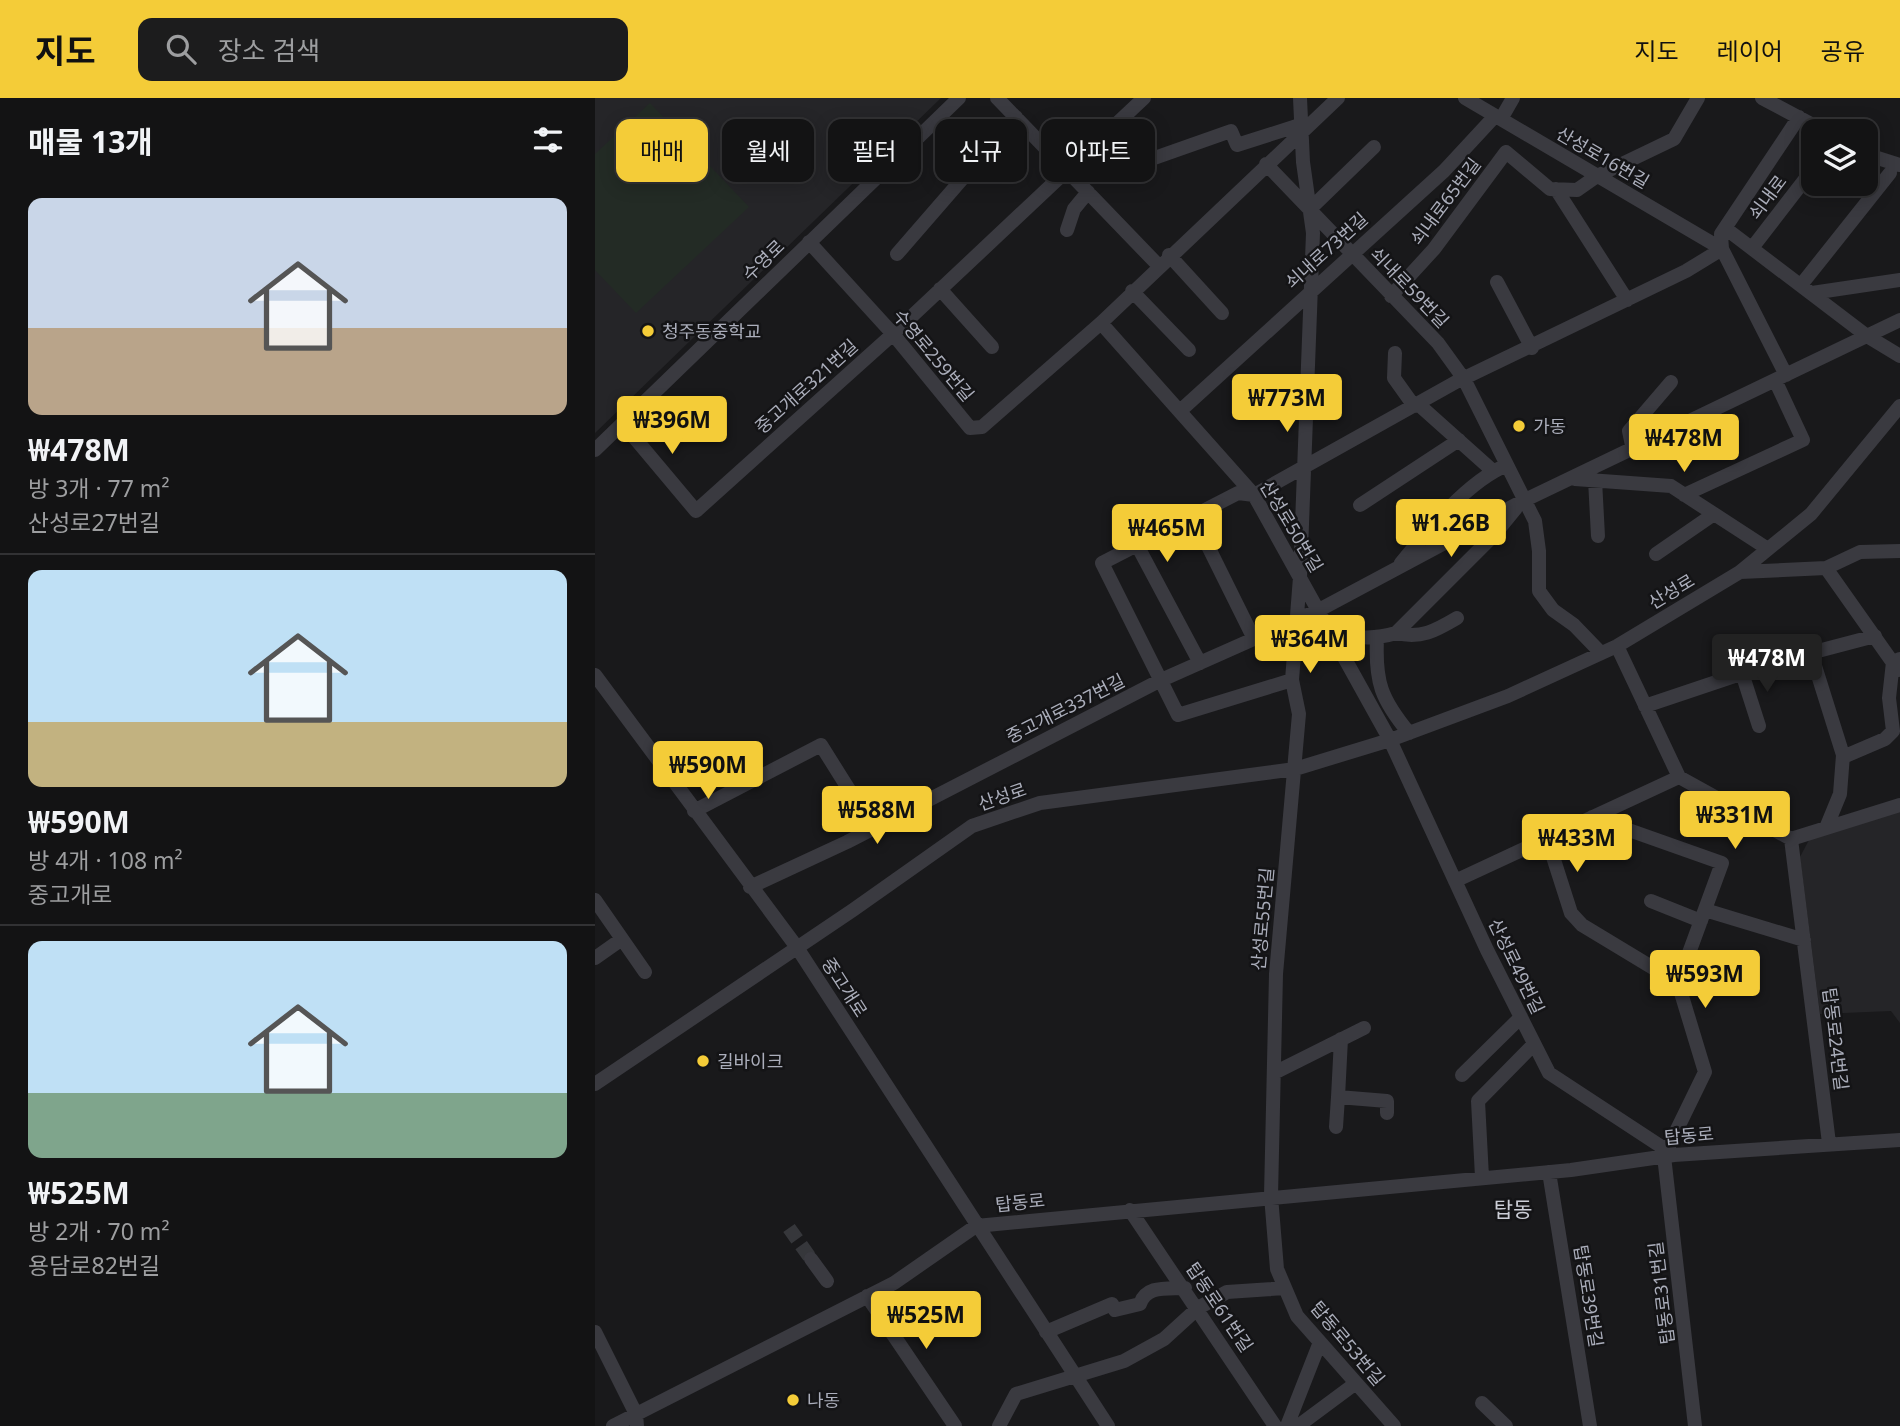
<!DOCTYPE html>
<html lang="ko">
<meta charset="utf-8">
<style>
body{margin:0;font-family:"Noto Sans","Noto Sans KR",sans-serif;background:#1c1c1d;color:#f1f3f6;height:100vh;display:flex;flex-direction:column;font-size:26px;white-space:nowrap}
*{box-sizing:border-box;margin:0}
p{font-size:23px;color:#9d9ea0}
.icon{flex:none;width:38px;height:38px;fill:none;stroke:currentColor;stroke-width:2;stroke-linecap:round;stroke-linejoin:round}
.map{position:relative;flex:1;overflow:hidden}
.sheet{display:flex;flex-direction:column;background:#131314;width:595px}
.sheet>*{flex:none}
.hud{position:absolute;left:21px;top:21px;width:665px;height:63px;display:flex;gap:14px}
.buttons{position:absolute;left:1206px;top:21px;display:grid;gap:14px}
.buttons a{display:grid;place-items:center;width:77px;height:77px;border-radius:14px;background:#131314;box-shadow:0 4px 18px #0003,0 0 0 2px #323234;font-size:35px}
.price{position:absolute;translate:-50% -60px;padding:0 16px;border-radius:7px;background:#f4cc38;color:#111;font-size:23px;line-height:46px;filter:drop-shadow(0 2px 4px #0008)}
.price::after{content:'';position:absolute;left:50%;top:42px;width:21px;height:16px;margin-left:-10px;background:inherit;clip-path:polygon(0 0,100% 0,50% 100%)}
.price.active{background:#222;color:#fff}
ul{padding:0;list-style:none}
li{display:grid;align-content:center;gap:14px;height:371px;padding:0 28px}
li+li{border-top:2px solid #323234}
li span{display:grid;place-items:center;height:217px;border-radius:14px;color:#555}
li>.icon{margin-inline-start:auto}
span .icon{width:126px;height:126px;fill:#fffc;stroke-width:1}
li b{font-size:30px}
h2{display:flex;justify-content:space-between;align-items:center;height:84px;padding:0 28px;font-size:30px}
.chip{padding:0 24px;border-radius:14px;background:#131314;box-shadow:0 4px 18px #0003,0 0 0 2px #323234;font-size:24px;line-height:63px}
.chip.active{background:#f4cc38;color:#111}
header{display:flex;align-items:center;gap:42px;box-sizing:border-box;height:98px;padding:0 35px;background:#f4cc38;color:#111}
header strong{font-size:33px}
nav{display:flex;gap:38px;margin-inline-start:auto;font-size:24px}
.search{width:490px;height:63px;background:#1c1c1d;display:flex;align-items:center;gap:18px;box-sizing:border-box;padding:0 24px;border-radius:14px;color:#9d9ea0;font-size:26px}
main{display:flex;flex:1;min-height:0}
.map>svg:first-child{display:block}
.built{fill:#252528}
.green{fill:#232b25}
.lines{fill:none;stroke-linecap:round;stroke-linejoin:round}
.minor-tunnel{stroke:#36373b;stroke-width:14;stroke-dasharray:14 7;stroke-linecap:butt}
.minor{stroke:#3a3a40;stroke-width:14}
.poi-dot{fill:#f4cc38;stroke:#141416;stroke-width:2.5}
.labels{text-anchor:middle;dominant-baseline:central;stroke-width:5;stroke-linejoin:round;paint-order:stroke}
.street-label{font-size:18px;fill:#abaebb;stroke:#141416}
.poi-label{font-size:18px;fill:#abaebb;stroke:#141416;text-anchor:start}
.quarter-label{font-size:21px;fill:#ccced7;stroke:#141416}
</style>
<header>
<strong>지도</strong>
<div class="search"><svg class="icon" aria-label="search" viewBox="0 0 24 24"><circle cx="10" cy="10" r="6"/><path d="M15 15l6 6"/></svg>장소 검색</div>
<nav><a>지도</a><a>레이어</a><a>공유</a></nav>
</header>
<main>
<section class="sheet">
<h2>매물 13개<svg class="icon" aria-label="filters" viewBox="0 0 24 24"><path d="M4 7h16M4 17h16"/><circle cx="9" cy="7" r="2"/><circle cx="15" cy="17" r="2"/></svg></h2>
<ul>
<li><span style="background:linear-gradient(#c9d6e8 60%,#b9a48a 0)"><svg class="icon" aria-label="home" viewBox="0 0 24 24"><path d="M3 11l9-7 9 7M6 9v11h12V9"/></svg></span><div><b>₩478M</b><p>방 3개 · 77 m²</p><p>산성로27번길</p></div></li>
<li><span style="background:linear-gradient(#bfe0f5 70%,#c2b280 0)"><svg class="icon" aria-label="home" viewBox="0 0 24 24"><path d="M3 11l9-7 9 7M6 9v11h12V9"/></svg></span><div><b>₩590M</b><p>방 4개 · 108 m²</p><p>중고개로</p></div></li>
<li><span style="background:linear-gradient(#bfe0f5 70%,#7fa58c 0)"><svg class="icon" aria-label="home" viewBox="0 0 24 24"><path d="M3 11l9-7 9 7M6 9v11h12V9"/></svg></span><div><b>₩525M</b><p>방 2개 · 70 m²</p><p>용담로82번길</p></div></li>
</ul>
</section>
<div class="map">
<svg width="1305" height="1328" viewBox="0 0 1305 1328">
<rect width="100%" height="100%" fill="#19191b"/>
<path class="built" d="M0,0h346l-346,335z
M1305,713v212l-9,-12 -71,3 -20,-157 10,-19z"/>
<path class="green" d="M55,5l99,104 -113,106 -41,-43v-116z"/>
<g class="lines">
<path class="minor-tunnel" d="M194,1130l22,31"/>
<path class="minor" d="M402,0l161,167
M705,0l3,64 10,71 -13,344 -8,103 7,34 -23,260 -5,222 6,73 20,47 97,110
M870,0l257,151
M1167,0l62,33
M906,21l12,-21
M1270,56l35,11
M671,66l172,179 26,36 71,142 4,30v40l14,19 21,15 27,28
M531,70l105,-37 6,14 66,-21
M961,91l71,111
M715,111l64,-62
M1130,130l142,108 33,20
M472,132l7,-21 14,-17
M214,144l84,92 77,94 12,-1 119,-104 237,-225
M1157,150l61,-79
M302,156l119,-137
M574,157l53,58
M902,184l35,66
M1206,187l89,-112
M345,191l52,58
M537,193l57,59
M1217,195l88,-13
M796,198l43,-47 72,-97 44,37 27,1 20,-14 77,-37 24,-41
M506,225l153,172 136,245 97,210 62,123 125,82
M800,255l-1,25 20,28
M1191,277l-64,-126 -1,-15 78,-117
M823,306l75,67
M585,313l264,-240 51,-55
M28,326l73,87 197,-177 251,-236
M0,352l364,-352
M1038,352l-4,-19 42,-49
M980,381l96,7 97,63
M1000,382l3,56
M1089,397l119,-55 -28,-60
M765,407l99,-65
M598,418l61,123
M542,447l63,118
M1061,456l58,-40
M806,465c27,-33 67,-82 106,-98
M1231,470l72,102
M1145,474l86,-4 34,-16 40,-1
M736,534c24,6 42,8 65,1l98,-98 22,-27
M801,535c25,6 39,-2 61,-15
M782,541c-2,43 4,60 32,94
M1022,548l62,131 112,62 109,-34
M1216,555l32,102 -3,39 -14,34
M1147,575l17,53
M0,577l201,271 312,480
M697,582l-114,35 -76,-152 136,-70 16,2 202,-113 230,-111 36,-22
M1050,608l131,-44 99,-26
M1248,659l42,-18 8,-8 -4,-33 4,-36 7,-3
M99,713l127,-66 52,83
M997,719l130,46 -44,120
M952,740l24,75 11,12 96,58 27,89 -38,78
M1196,741l38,304
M860,783l224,-104
M155,789l97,-45 312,-161 160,-71 202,-108 379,-182
M0,802l50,72
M1056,803l50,20
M1110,812l99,30
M0,860l27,-19
M746,941l-3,58 49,4v12
M679,975l90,-45
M867,977l59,-58
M0,986l258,-174 119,-84 68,-23 255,-34 95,-29 118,-44 109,-50 123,-74 71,-58 89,-108
M741,1029l2,-30
M1069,1058l31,270
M954,1074l41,254
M887,1079l-4,-76 56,-57
M535,1112l145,216
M216,1161l16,22
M272,1198l88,130
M0,1234l41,82 1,12
M451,1234l66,-28 3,6 25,-6c6,-19 27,-15 45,-16
M887,1305l24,23
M18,1328l281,-143 82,-57 595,-56 103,-15 226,-15
M404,1328l17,-32 108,-33 40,-22 34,-31 29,-16 58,-4
M692,1328l33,-84
M703,1328l58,-43"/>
</g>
<g class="poi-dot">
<circle cx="53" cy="233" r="7"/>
<circle cx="924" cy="328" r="7"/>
<circle cx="108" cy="963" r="7"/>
<circle cx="198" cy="1302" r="7"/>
</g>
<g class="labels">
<g class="street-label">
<text transform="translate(1008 59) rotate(30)">산성로16번길</text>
<text transform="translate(1172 99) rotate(-53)">쇠내로</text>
<text transform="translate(850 103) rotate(-53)">쇠내로65번길</text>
<text transform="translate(731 152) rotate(-42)">쇠내로73번길</text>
<text transform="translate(168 162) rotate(-44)">수영로</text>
<text transform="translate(815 189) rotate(46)">쇠내로59번길</text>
<text transform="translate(339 257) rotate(50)">수영로259번길</text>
<text transform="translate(211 288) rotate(-42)">중고개로321번길</text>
<text transform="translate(697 428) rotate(59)">산성로50번길</text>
<text transform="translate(1076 493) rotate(-31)">산성로</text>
<text transform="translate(470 610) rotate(-27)">중고개로337번길</text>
<text transform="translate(407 698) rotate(-19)">산성로</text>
<text transform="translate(667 821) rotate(-85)">산성로55번길</text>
<text transform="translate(922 868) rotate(64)">산성로49번길</text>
<text transform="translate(250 889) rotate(57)">중고개로</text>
<text transform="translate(1241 941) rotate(83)">탑동로24번길</text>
<text transform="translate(1094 1037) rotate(-5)">탑동로</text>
<text transform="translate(425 1104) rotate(-6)">탑동로</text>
<text transform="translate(1066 1195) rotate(-97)">탑동로31번길</text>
<text transform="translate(994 1198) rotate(81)">탑동로39번길</text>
<text transform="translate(625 1209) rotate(56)">탑동로61번길</text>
<text transform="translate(753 1245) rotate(50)">탑동로53번길</text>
</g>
<g class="poi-label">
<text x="67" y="233">청주동중학교</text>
<text x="938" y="328">가동</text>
<text x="122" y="963">길바이크</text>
<text x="212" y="1302">나동</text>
</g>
<g class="quarter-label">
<text x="918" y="1111">탑동</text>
</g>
</g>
</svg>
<div class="buttons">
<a><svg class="icon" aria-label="layers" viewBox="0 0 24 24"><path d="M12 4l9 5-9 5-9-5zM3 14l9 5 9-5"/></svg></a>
</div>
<b class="price" style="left:692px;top:336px">₩773M</b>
<b class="price" style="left:77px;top:358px">₩396M</b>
<b class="price" style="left:1089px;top:376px">₩478M</b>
<b class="price" style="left:856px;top:461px">₩1.26B</b>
<b class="price" style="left:572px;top:466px">₩465M</b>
<b class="price" style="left:715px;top:577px">₩364M</b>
<b class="price active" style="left:1172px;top:596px">₩478M</b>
<b class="price" style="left:113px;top:703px">₩590M</b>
<b class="price" style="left:282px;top:748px">₩588M</b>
<b class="price" style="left:1140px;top:753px">₩331M</b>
<b class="price" style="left:982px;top:776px">₩433M</b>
<b class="price" style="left:1110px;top:912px">₩593M</b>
<b class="price" style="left:331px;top:1253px">₩525M</b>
<div class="hud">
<a class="chip active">매매</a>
<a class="chip">월세</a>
<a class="chip">필터</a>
<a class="chip">신규</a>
<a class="chip">아파트</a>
</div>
</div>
</main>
